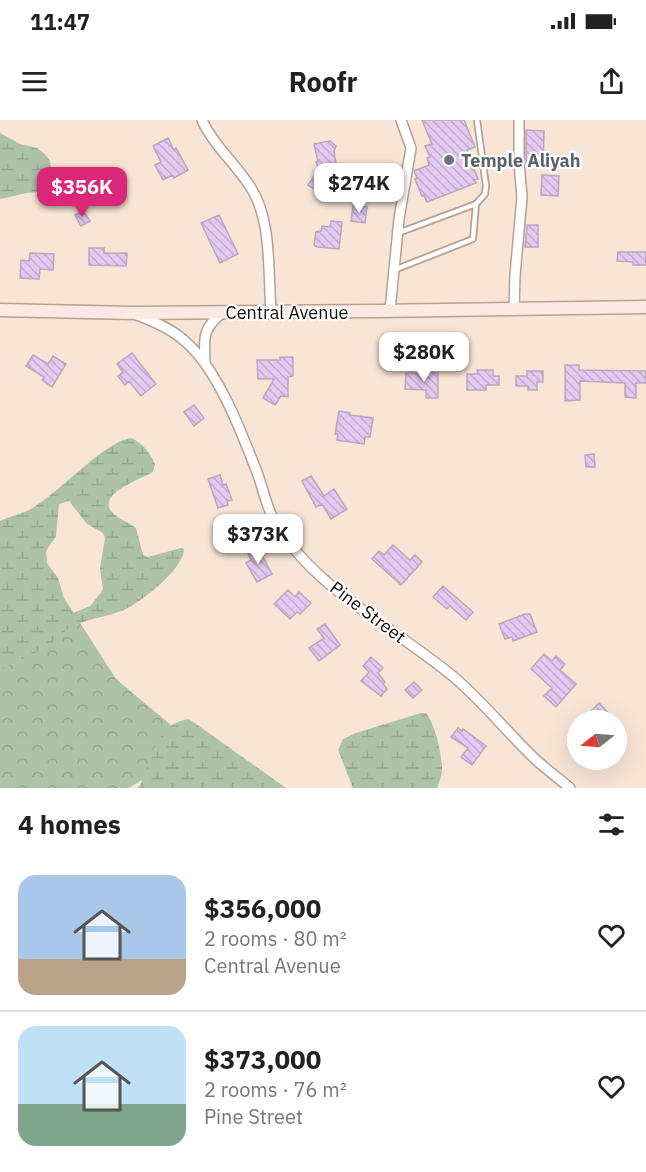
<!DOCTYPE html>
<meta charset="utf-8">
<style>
body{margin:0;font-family:"IBM Plex Sans",sans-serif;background:#f6f6f6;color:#222;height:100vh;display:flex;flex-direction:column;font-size:22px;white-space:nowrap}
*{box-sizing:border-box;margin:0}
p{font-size:20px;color:#767676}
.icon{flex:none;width:33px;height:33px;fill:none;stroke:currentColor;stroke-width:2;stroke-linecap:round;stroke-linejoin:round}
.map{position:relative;height:668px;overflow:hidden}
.panel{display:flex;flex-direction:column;background:#fff;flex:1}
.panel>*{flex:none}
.needle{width:39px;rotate:253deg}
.buttons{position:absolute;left:567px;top:590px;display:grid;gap:12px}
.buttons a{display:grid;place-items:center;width:60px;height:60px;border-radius:50%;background:#fff;box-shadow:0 6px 24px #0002;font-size:30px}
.price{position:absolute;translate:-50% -51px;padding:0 14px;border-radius:12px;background:#fff;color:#222;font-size:20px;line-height:39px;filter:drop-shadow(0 2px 3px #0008)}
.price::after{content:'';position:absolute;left:50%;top:36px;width:18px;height:14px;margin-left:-9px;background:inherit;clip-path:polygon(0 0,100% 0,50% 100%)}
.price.on{background:#db2777;color:#fff}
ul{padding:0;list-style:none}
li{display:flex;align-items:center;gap:18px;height:150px;padding:0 18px}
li+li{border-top:2px solid #e0e0e0}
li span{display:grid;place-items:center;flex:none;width:168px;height:120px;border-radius:18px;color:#555}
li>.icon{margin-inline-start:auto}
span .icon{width:72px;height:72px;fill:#fffc;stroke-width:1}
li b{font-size:26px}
h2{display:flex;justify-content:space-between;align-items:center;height:72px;padding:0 18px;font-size:26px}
.status{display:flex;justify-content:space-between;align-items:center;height:42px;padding:0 30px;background:#fff;direction:ltr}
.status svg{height:16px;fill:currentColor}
header{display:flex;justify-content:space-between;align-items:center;height:78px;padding:0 18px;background:#fff;font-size:27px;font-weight:800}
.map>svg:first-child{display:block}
.forest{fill:url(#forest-crowns)}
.wetland{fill:url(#wetland-marsh);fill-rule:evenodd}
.building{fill:url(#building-back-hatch);stroke:#b6a9bc;stroke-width:1.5}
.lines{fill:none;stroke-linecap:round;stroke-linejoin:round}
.service-casing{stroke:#b5a294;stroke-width:8}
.minor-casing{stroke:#b5a294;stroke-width:12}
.secondary-casing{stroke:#b5a294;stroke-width:15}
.service{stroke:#fff;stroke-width:4.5}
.minor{stroke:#fff;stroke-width:9}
.secondary{stroke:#fce9e4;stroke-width:12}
.worship-dot{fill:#6b7280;stroke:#fff;stroke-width:2}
.labels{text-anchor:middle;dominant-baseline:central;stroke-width:4.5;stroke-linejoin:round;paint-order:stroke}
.worship-label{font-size:18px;font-weight:bold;fill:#5b616d;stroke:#fff;text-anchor:start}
.street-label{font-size:18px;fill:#100a06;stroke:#fff}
</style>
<div class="status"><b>11:47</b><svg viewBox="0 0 49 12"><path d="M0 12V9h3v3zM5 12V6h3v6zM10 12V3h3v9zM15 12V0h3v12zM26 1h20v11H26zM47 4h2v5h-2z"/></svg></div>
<header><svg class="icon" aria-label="menu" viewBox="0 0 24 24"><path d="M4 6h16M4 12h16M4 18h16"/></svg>Roofr<svg class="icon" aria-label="share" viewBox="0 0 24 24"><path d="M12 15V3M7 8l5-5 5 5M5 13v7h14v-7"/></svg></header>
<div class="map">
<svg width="646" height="668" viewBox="0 0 646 668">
<defs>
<pattern id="forest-crowns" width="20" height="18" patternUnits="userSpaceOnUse" patternTransform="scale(1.5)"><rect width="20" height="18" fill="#aec2a7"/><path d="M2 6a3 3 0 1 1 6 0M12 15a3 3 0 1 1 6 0" fill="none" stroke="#95a58e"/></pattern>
<pattern id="wetland-marsh" width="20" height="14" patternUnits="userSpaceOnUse" patternTransform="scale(1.5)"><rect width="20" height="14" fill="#aec2a7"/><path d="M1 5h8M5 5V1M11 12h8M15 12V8" fill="none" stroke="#95a58e"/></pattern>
<pattern id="building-back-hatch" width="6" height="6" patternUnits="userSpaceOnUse" patternTransform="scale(1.5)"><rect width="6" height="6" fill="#e3c9f0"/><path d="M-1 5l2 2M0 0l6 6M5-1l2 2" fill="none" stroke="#c2abcc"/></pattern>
</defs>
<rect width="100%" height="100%" fill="#f9e5d6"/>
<path class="forest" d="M0,416l25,1 91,142 80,67 -67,42h-129z"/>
<path class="wetland" d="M0,13l20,11 17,4 8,6 5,7 2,16 -5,9 -9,6 -11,1 -27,6z
M131,318c12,5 19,15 24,26l-2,8c-11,7 -62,23 -38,43 6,5 15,8 21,13l7,27 5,2 33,-9 3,1c0,20 -43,53 -60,61 -16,7 -34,8 -49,15 -12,5 -19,16 -29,22 -15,9 -34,15 -46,23v-149c10,-5 22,-7 31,-12 27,-15 74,-68 100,-71zM69,381l18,23 16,9 2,5 -5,30 3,22 -13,16 -19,8 -5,-9 -8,-27 -11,-15 -1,-12 10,-15 3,-32z
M421,593h5c9,11 16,42 16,56 0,7 -3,13 -5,19h-84l-15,-38 5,-11 13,-6z
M189,599l97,69h-149l3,-3c11,-25 16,-62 49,-66z"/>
<path class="building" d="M422,0h42l11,27 -8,3 11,29 -4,1 2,3 -49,19 -3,-7 -2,1 -7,-17 2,-1 -3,-7 15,-6 -2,-7 3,-1 -5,-11 7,-2z
M526,10l18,1 -1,33h-17z
M168,18l6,12 2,-2 12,22 -14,8 -2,-3 -9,5 -8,-15 6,-3 -8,-16z
M330,21l6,5 -2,5 2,13 11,14 -6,7 -11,-6 -10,14 -12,-8 11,-16 -3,-7 2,-1 -4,-17z
M542,55l17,1 -1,20 -17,-1z
M353,86l14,1 -2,16 -14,-2z
M83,91l7,10 -9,5 -6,-11z
M219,95l19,39 -18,9 -19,-40z
M331,101l11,1 -3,27 -22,-2 -3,-2 2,-13 5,-1 1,-5 8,1z
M527,105h11v22h-13z
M89,128h15v5h23l-1,13 -37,-1z
M618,132h28v13h-13v-3l-16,-1z
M30,133l24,1 -1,16 -13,-1 -1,10 -19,-1 1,-18 8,1z
M132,233l24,31 -15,12 -12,-15 -4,4 -7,-9 5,-4 -6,-8z
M33,235l15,9 5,-8 13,8 -14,23 -10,-7 2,-3 -18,-11z
M280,237h13v19l-5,1v20l-7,-1 -6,9 -12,-7 11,-19h-16l-1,-19h23z
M565,245h14v5l67,1v12h-10v15l-11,-1v-14l-45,-2v19l-15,1z
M477,250h16v6h6v9h-13v5h-19v-16h11z
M527,251h16v11h-6v8h-9v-4h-12v-10h11z
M429,252l9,1v25h-12v-8l-21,-1 1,-16 22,1z
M194,285l10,13 -10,8 -10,-14z
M339,291l11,2v2l23,3 -3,19h-5l-1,7 -27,-4 1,-6h-3z
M594,334l1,13h-9l-1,-12z
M220,355l3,10 3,-1 6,16 -5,1 1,4 -10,3 -10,-29z
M311,356l13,20 10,-7 13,20 -16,10 -9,-15 -6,3 -14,-26z
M393,425l17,15 5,-5 7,7 -21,23 -29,-26 7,-8 5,4z
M257,426l15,28 -15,8 -11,-19 5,-3 -4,-9z
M443,466l30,26 -7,8 -16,-14 -3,3 -14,-12z
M288,470l7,7 4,-5 12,11 -11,11 -3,-2 -7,7 -16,-15z
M525,494h5l7,18 -24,9 -1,-4 -7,2 -6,-15z
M325,504l15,21 -21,16 -10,-13 15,-10 -7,-9z
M544,534l8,7 4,-5 9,8 -5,6 16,14 -20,23 -12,-11 8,-8 -21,-19z
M371,537l12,11 -5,5 7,9 -2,2 4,5 -6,7 -20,-15 8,-9 -6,-6z
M414,562l8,8 -9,8 -8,-8z
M599,583l16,17h-33z
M458,608l4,3 1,-2 23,17 -14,19 -11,-8 7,-9 -17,-11z"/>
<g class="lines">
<g class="service-casing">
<path id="service" d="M476,84l9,-10 1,-8 -9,-66
M394,150l79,-31 3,-35 -78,29"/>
</g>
<g class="minor-casing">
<path id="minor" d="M202,0c11,25 35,45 49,68 21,32 17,86 20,123
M390,190l9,-91 12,-71 -10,-28
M514,190l1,-35 7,-78 -3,-34v-43
M137,195c19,7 37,15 51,29 31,28 55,92 70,131 5,14 8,30 15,43 37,69 124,111 182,160 29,25 53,55 80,81 11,10 23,19 35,29
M205,243c-1,-26 -3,-34 18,-51"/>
</g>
<g class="secondary-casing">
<path id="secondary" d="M0,190l132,3 246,-2 268,-4"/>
</g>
<use href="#service" class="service"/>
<use href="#minor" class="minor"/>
<use href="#secondary" class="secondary"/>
</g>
<circle class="worship-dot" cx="449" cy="40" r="6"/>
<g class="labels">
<g class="worship-label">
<text x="461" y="40">Temple Aliyah</text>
</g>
<g class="street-label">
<text x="287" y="192">Central Avenue</text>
<text transform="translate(368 492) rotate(37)">Pine Street</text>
</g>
</g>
</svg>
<div class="buttons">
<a><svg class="needle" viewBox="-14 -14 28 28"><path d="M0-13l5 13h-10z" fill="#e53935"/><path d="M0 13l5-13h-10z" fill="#767676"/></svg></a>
</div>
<b class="price" style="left:359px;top:94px">$274K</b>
<b class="price on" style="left:82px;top:98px">$356K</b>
<b class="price" style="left:424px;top:263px">$280K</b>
<b class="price" style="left:258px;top:445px">$373K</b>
</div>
<section class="panel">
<h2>4 homes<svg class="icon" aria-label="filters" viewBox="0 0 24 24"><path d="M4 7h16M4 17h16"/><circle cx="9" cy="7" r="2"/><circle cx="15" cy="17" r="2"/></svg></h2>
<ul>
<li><span style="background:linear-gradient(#a9c7e8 70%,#b9a48a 0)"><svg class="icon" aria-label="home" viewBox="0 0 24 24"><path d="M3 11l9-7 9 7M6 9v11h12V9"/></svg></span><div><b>$356,000</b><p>2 rooms · 80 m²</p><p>Central Avenue</p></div><svg class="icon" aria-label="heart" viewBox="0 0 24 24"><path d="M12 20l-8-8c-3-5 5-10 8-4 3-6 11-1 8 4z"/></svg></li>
<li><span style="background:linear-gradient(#bfe0f5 65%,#7fa58c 0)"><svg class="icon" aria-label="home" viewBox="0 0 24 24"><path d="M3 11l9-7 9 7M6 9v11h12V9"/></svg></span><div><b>$373,000</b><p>2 rooms · 76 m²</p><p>Pine Street</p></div><svg class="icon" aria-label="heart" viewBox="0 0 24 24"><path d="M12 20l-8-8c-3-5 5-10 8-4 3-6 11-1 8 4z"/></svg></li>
</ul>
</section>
